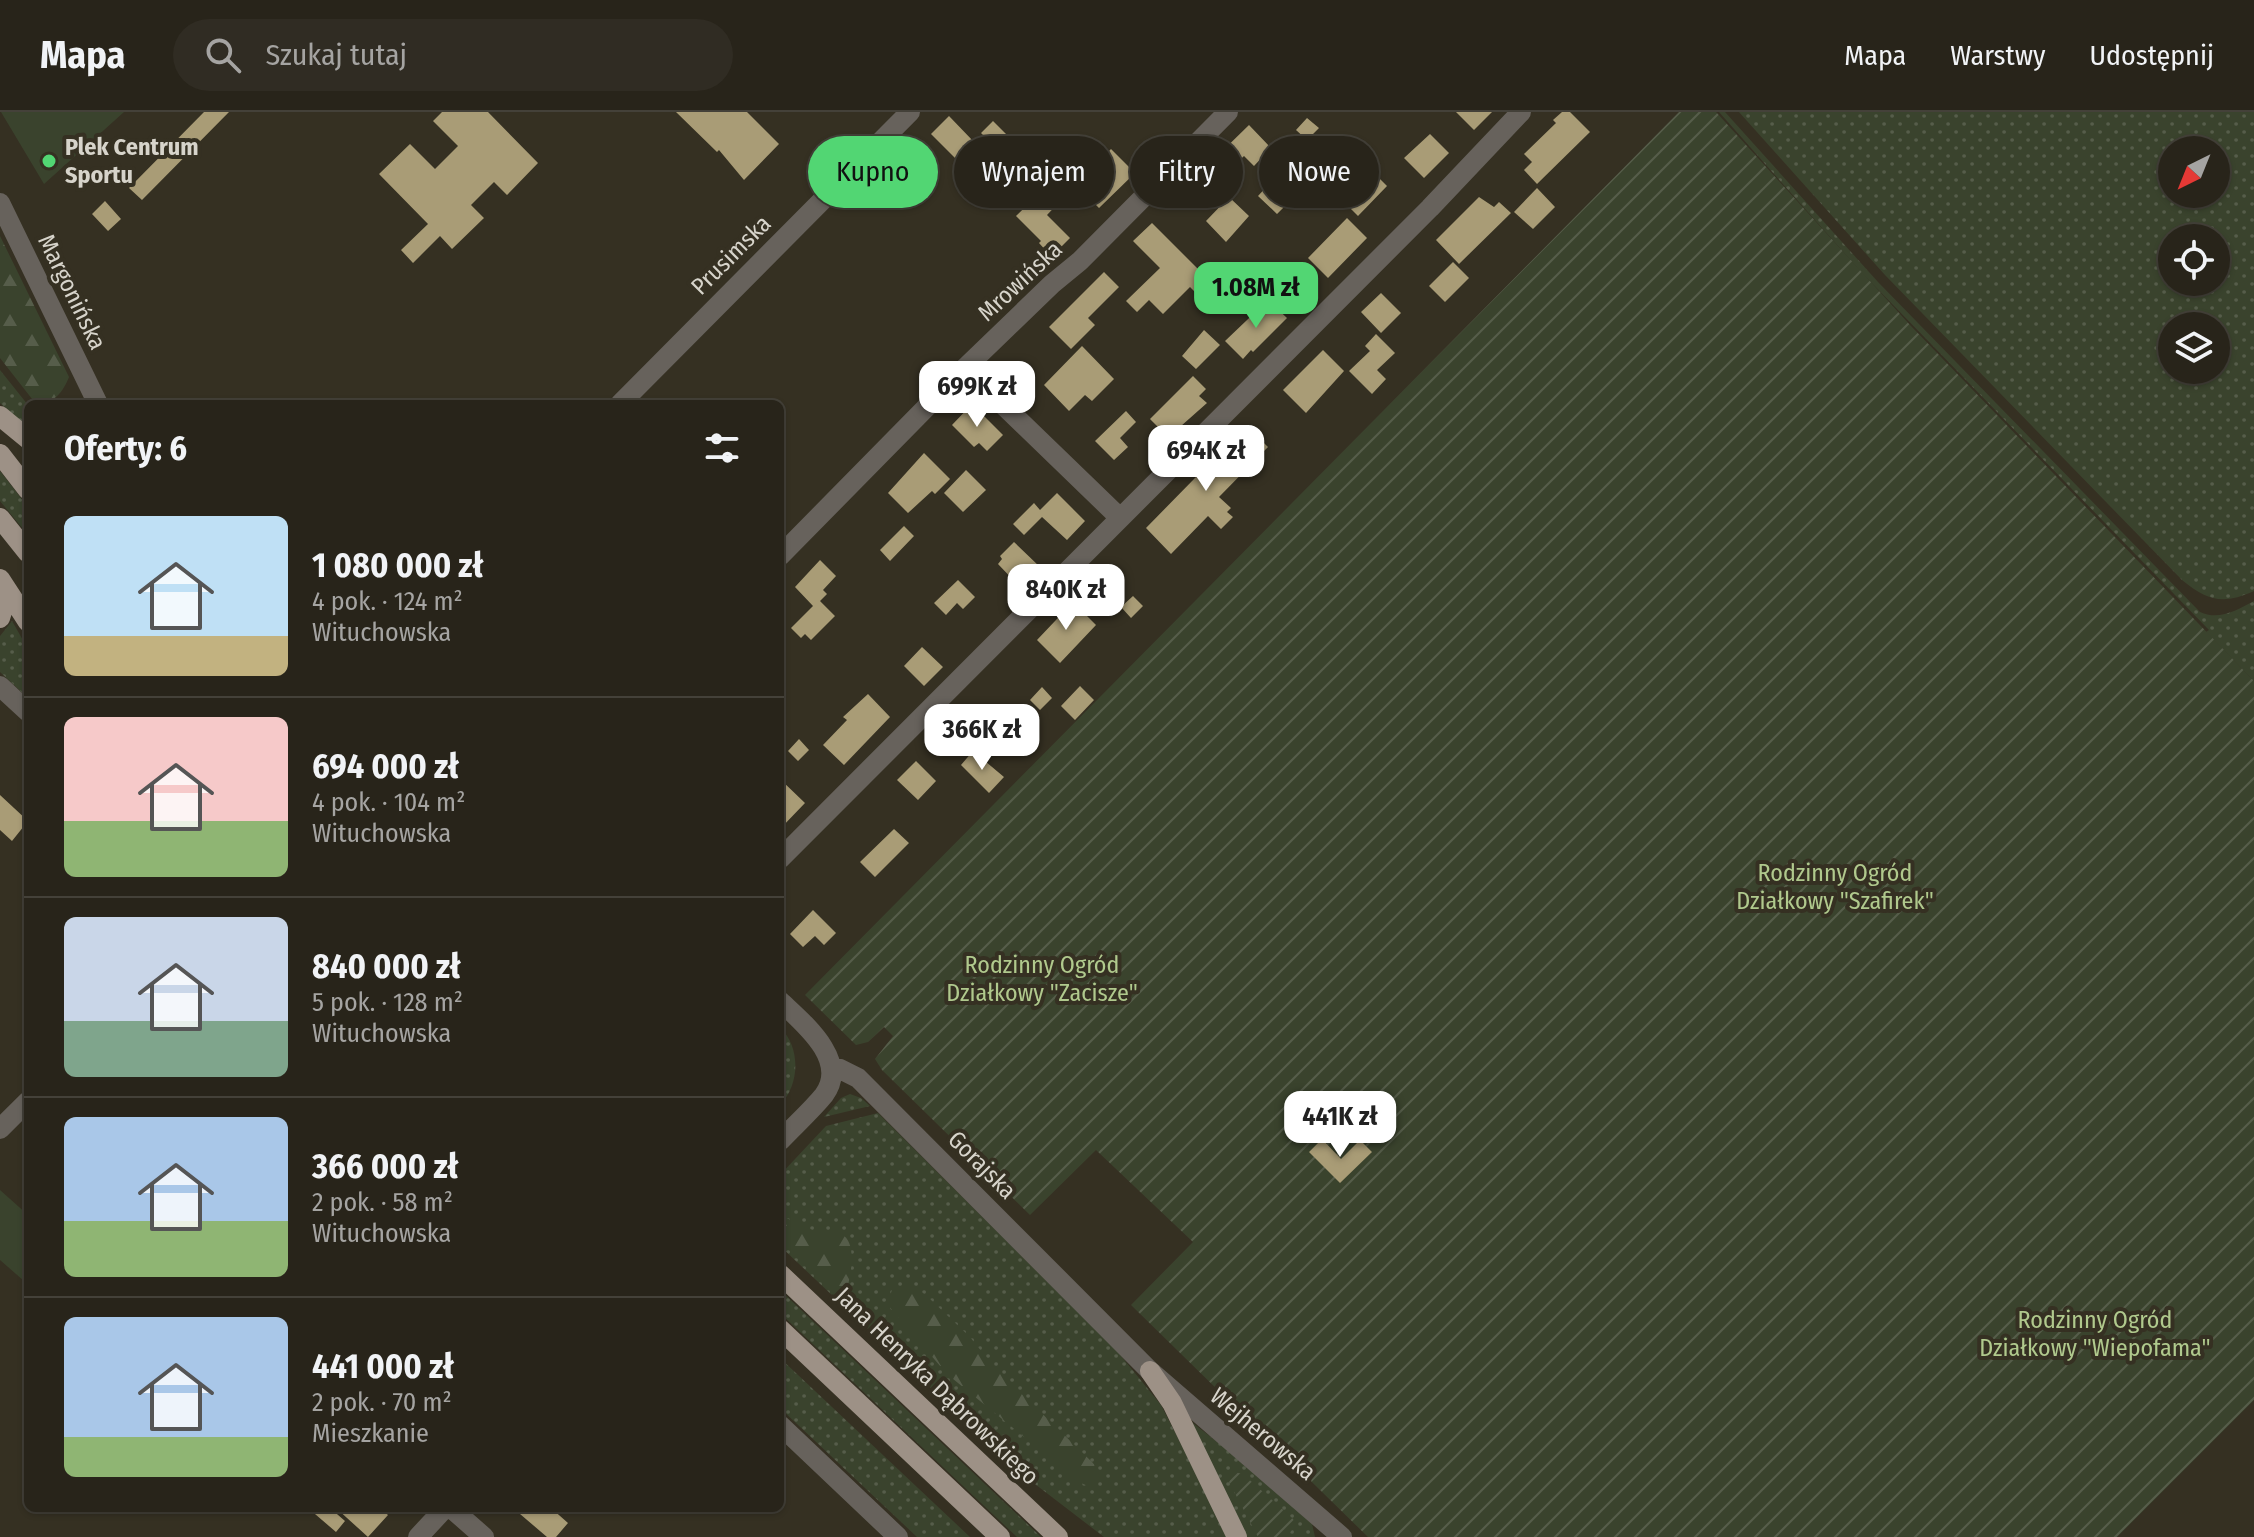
<!DOCTYPE html>
<html lang="pl">
<meta charset="utf-8">
<style>
body{margin:0;font-family:"Fira Sans Condensed",sans-serif;background:#302c23;color:#f1f3f6;height:100vh;display:flex;flex-direction:column;font-size:30px;white-space:nowrap}
*{box-sizing:border-box;margin:0}
p{font-size:26px;color:#a5a4a2}
.icon{flex:none;width:44px;height:44px;fill:none;stroke:currentColor;stroke-width:2;stroke-linecap:round;stroke-linejoin:round}
.map{position:relative;flex:1;overflow:hidden}
.drawer{position:absolute;left:24px;top:288px;width:760px;height:1112px;display:flex;flex-direction:column;background:#28241a;border-radius:12px;box-shadow:0 2px 6px #0004,0 0 0 2px #444139}
.drawer>*{flex:none}
.top-card{position:absolute;left:808px;top:24px;width:760px;height:72px;display:flex;gap:16px}
.needle{width:52px;rotate:223deg}
.controls{position:absolute;left:2158px;top:24px;display:grid;gap:16px}
.controls a{display:grid;place-items:center;width:72px;height:72px;border-radius:50%;background:#28241a;box-shadow:0 2px 6px #0004,0 0 0 2px #444139;font-size:40px}
.price{position:absolute;translate:-50% -68px;padding:0 18px;border-radius:16px;background:#fff;color:#222;font-size:26px;line-height:52px;filter:drop-shadow(0 2px 4px #0008)}
.price::after{content:'';position:absolute;left:50%;top:48px;width:24px;height:18px;margin-left:-12px;background:inherit;clip-path:polygon(0 0,100% 0,50% 100%)}
.price.active{background:#52d673;color:#111}
ul{padding:0;list-style:none}
li{display:flex;align-items:center;gap:24px;height:200px;padding:0 40px}
li+li{border-top:2px solid #444139}
li span{display:grid;place-items:center;flex:none;width:224px;height:160px;border-radius:12px;color:#555}
li>.icon{margin-inline-start:auto}
span .icon{width:96px;height:96px;fill:#fffc;stroke-width:1}
li b{font-size:34px}
h2{display:flex;justify-content:space-between;align-items:center;height:96px;padding:0 40px;font-size:34px}
.tag{padding:0 28px;border-radius:36px;background:#28241a;box-shadow:0 2px 6px #0004,0 0 0 2px #444139;font-size:28px;line-height:72px}
.tag.active{background:#52d673;color:#111}
header{display:flex;align-items:center;gap:48px;box-sizing:border-box;height:112px;padding:0 40px;background:#28241a;border-bottom:2px solid #444139}
header strong{font-size:38px}
nav{display:flex;gap:44px;margin-inline-start:auto;font-size:28px}
.search{width:560px;height:72px;background:#302c23;display:flex;align-items:center;gap:20px;box-sizing:border-box;padding:0 28px;border-radius:44px;color:#a5a4a2;font-size:30px}
.map>svg:first-child{display:block}
.grass{fill:url(#grass-dots);fill-rule:evenodd}
.forest{fill:url(#forest-firs)}
.park{fill:#3a432d}
.garden{fill:url(#garden-furrows)}
.building{fill:#a99c76}
.lines{fill:none;stroke-linecap:round;stroke-linejoin:round}
.street{stroke:#67625c;stroke-width:20}
.primary{stroke:#9d9186;stroke-width:20}
.poi-dot{fill:#52d673;stroke:#353022;stroke-width:3}
.labels{text-anchor:middle;dominant-baseline:central;stroke-width:8;stroke-linejoin:round;paint-order:stroke}
.poi-label{font-size:24px;font-weight:bold;fill:#d7d4cb;stroke:#353022;text-anchor:start}
.street-label{font-size:24px;fill:#d7d4cb;stroke:#353022}
.park-label{font-size:24px;fill:#b0c98d;stroke:#353022}
</style>
<header>
<strong>Mapa</strong>
<div class="search"><svg class="icon" aria-label="search" viewBox="0 0 24 24"><circle cx="10" cy="10" r="6"/><path d="M15 15l6 6"/></svg>Szukaj tutaj</div>
<nav><a>Mapa</a><a>Warstwy</a><a>Udostępnij</a></nav>
</header>
<div class="map">
<svg width="2254" height="1425" viewBox="0 0 2254 1425">
<defs>
<pattern id="grass-dots" width="8" height="8" patternUnits="userSpaceOnUse" patternTransform="scale(2)"><rect width="8" height="8" fill="#3a432d"/><path d="M2 2h.1M6 6h.1" fill="none" stroke="#565d4a" stroke-width="1.8" stroke-linecap="round"/></pattern>
<pattern id="forest-firs" width="22" height="20" patternUnits="userSpaceOnUse" patternTransform="scale(2)"><rect width="22" height="20" fill="#3a432d"/><path d="M5 1l3.5 6h-7zM16 11l3.5 6h-7z" fill="#565d4a"/></pattern>
<pattern id="garden-furrows" width="10" height="10" patternUnits="userSpaceOnUse" patternTransform="scale(2)"><rect width="10" height="10" fill="#3a432d"/><path d="M-1 1l2-2M0 10L10 0M9 11l2-2" fill="none" stroke="#565d4a"/></pattern>
</defs>
<rect width="100%" height="100%" fill="#353022"/>
<path class="grass" d="M1719,0h6l153,170 322,330c19,9 37,-2 54,-11v80l-48,-49 3,-2 -346,-356z
M1739,0h515v479c-31,14 -46,10 -72,-11l-297,-305zM2172,38h44v44h-44zM2172,126h44v44h-44zM2216,214v44h-44v-44z
M0,258l28,35v25l-28,-27z
M0,359l28,36v28l-28,-34z
M12,509l16,28v49l-28,-26v-36z
M780,915c21,21 20,57 0,78z
M850,982l11,4 9,8 -46,11 17,-19z
M878,1001l239,238 44,54 68,132h-125l-73,-56 -36,-32 -215,-203v-71l46,-49z
M780,1178l261,247h-24l-237,-224z
M780,1246l190,179h-53l-137,-129z
M1185,1305l48,37 79,70 3,13h-69z"/>
<path class="forest" d="M0,124l69,141c-6,15 -15,27 -33,27l-36,-46z
M780,1104c15,4 28,14 42,17 6,2 14,-1 19,1 18,8 9,47 4,61l-2,2 -63,-59z
M902,1175l16,2 12,10 40,38 24,30 100,97 4,14 -8,9 -11,-5 -132,-108 -60,-70 5,-14z"/>
<path class="park" d="M1,0h123l-80,72z
M0,1078l28,25v61l-4,5 -24,-21z"/>
<path class="garden" d="M1679,0h37l194,213 344,356v719l-137,137h-749l-237,-232 62,-63 -97,-92 -66,65 -148,-145 -7,-11 18,-23 -9,-9 -16,15 -12,3 -51,-50z
M1234,1360l9,2 49,44 5,6 -11,13h-28l-29,-55z"/>
<path class="building" d="M204,0h25l-87,88 -13,-12z
M442,0h46l50,51 -31,32 -13,-13 -23,23 13,13 -32,31 -12,-13 -27,27 -12,-13 27,-26 -49,-50 31,-30 25,25 23,-23 -25,-25z
M676,0h71l32,32 -35,36 -25,-30 -2,2z
M1456,0h36l-18,18z
M1562,0h8l20,20 -53,52 -13,-14 8,-8 -8,-8 32,-31 -3,-3z
M949,4l25,26 -17,18 -26,-26z
M1307,6l12,10 -12,12 -11,-10z
M993,9l17,17 -12,12 -17,-17z
M1249,13l22,23 -17,18 -10,-10 -25,24 -13,-13z
M1430,22l19,19 -25,25 -20,-20z
M1111,37l24,24 -36,35 -23,-23z
M1367,54l20,20 -29,30 -20,-20z
M1053,68l14,14 -20,21 23,23 -16,16h-5l-10,-11 2,-2 -25,-25z
M1270,71l19,19 -12,12 -19,-18z
M1537,76l18,19 -22,22 -19,-17z
M1229,85l20,19 -23,26 -20,-21z
M1479,85l15,10 5,-5 12,11 -52,51 -23,-24z
M105,89l16,18 -13,12 -16,-17z
M1347,106l20,20 -39,40 -20,-20z
M1152,111l58,58 -13,13 -7,-7 -27,27 -14,-14 -12,12 -11,-11 34,-33 -27,-27z
M1453,150l16,16 -24,24 -16,-16z
M1104,160l15,15 -31,31 7,7 -24,24 -22,-22z
M1381,181l20,20 -20,20 -20,-21z
M1268,188l19,18 -34,34 -2,-2 -8,9 -18,-18z
M1204,218l16,15 -24,24 -14,-13z
M1376,222l19,19 -18,17 9,9 -14,15 -23,-23 21,-20 -5,-5z
M1082,234l32,33 -22,22 -7,-6 -16,16 -25,-26z
M1323,238l21,21 -38,42 -23,-23z
M1193,264l13,13 -7,7 8,7 -35,31 -6,-6 -4,3 -12,-12z
M972,292l31,31 -16,16 -8,-8 -5,4 -22,-22z
M1126,299l10,11 -16,16 8,9 -14,13 -19,-19z
M1242,318l8,8 4,-5 14,14 -49,50 12,11 -4,4 6,5 -12,12 -13,-13 -37,38 -25,-26z
M924,341l26,26 -15,15 -3,-3 -24,22 -20,-20z
M966,358l20,20 -23,22 -19,-19z
M1057,381l28,28 -18,19 -25,-23 -18,18 -11,-11 21,-21 6,7z
M904,414l10,10 -24,25 -10,-11z
M1014,430l26,25 -20,20 -22,-23 4,-5 -2,-3z
M820,448l16,16 -13,14 4,4 -7,7 15,15 -24,24 -6,-6 -4,4 -10,-10 22,-22 -18,-19z
M958,468l17,17 -12,12 -6,-6 -11,12 -12,-12z
M1133,484l10,10 -12,12 -10,-11z
M1073,490l23,23 -36,38 -23,-23z
M922,535l21,20 -19,19 -20,-20z
M1080,574l14,14 -19,20 -14,-14z
M1042,575l10,11 -12,12 -10,-10z
M868,582l22,23 -46,48 -21,-20 24,-25 -4,-3z
M799,627l10,11 -11,11 -10,-10z
M973,639l31,26 -15,16 -28,-28z
M916,649l20,20 -18,19 -21,-20z
M780,667l25,24 -25,26z
M0,683l28,26 -16,20 -12,-11z
M894,717l15,14 -34,34 -15,-15z
M813,798l23,23 -12,12 -9,-9 -12,11 -13,-13z
M1322,1027l19,20 19,-19 12,12 -32,31 -31,-31z
M308,1396h22l15,13 -9,11z
M336,1396h44l8,7 -20,22z
M513,1396h38l17,15 -12,14h-9z"/>
<g class="lines">
<path class="street" d="M0,91l98,201
M965,256l154,149
M620,292l290,-292
M780,444l185,-188 87,-84 28,-23 148,-149
M0,574l28,26
M780,747l650,-651 91,-96
M780,889c22,21 70,59 44,94 -13,16 -30,31 -44,46
M831,956l9,1 18,9 291,292 193,167
M0,1017l28,-28
M780,1313l118,112
M451,1396l33,29
M418,1425l27,-29"/>
<path class="primary" d="M0,304l28,23
M0,342l28,36
M0,406l28,35
M0,467l28,43
M0,506l8,-26
M780,1162l278,263
M780,1217l220,208
M1150,1259l22,32 65,134"/>
</g>
<circle class="poi-dot" cx="49" cy="49" r="8"/>
<g class="labels">
<g class="poi-label">
<text x="65" y="35">Plek Centrum<tspan x="65" dy="28">Sportu</tspan></text>
</g>
<g class="street-label">
<text transform="translate(731 143) rotate(-45)">Prusimska</text>
<text transform="translate(1020 169) rotate(-43)">Mrowińska</text>
<text transform="translate(72 180) rotate(64)">Margonińska</text>
<text transform="translate(982 1053) rotate(45)">Gorajska</text>
<text transform="translate(937 1274) rotate(44)">Jana Henryka Dąbrowskiego</text>
<text transform="translate(1263 1322) rotate(40)">Wejherowska</text>
</g>
<g class="park-label">
<text x="1835" y="761">Rodzinny Ogród<tspan x="1835" dy="28">Działkowy "Szafirek"</tspan></text>
<text x="1042" y="853">Rodzinny Ogród<tspan x="1042" dy="28">Działkowy "Zacisze"</tspan></text>
<text x="2095" y="1208">Rodzinny Ogród<tspan x="2095" dy="28">Działkowy "Wiepofama"</tspan></text>
</g>
</g>
</svg>
<div class="controls">
<a><svg class="needle" viewBox="-14 -14 28 28"><path d="M0-13l5 13h-10z" fill="#e53935"/><path d="M0 13l5-13h-10z" fill="#a5a4a2"/></svg></a>
<a><svg class="icon" aria-label="locate" viewBox="0 0 24 24"><circle cx="12" cy="12" r="6"/><path d="M12 2v4M12 18v4M2 12h4M18 12h4"/></svg></a>
<a><svg class="icon" aria-label="layers" viewBox="0 0 24 24"><path d="M12 4l9 5-9 5-9-5zM3 14l9 5 9-5"/></svg></a>
</div>
<b class="price active" style="left:1256px;top:218px">1.08M zł</b>
<b class="price" style="left:977px;top:317px">699K zł</b>
<b class="price" style="left:1206px;top:381px">694K zł</b>
<b class="price" style="left:1066px;top:520px">840K zł</b>
<b class="price" style="left:982px;top:660px">366K zł</b>
<b class="price" style="left:1340px;top:1047px">441K zł</b>
<div class="top-card">
<a class="tag active">Kupno</a>
<a class="tag">Wynajem</a>
<a class="tag">Filtry</a>
<a class="tag">Nowe</a>
</div>
<section class="drawer">
<h2>Oferty: 6<svg class="icon" aria-label="filters" viewBox="0 0 24 24"><path d="M4 7h16M4 17h16"/><circle cx="9" cy="7" r="2"/><circle cx="15" cy="17" r="2"/></svg></h2>
<ul>
<li><span style="background:linear-gradient(#bfe0f5 75%,#c2b280 0)"><svg class="icon" aria-label="home" viewBox="0 0 24 24"><path d="M3 11l9-7 9 7M6 9v11h12V9"/></svg></span><div><b>1 080 000 zł</b><p>4 pok. · 124 m²</p><p>Wituchowska</p></div></li>
<li><span style="background:linear-gradient(#f6c9c9 65%,#8fb573 0)"><svg class="icon" aria-label="home" viewBox="0 0 24 24"><path d="M3 11l9-7 9 7M6 9v11h12V9"/></svg></span><div><b>694 000 zł</b><p>4 pok. · 104 m²</p><p>Wituchowska</p></div></li>
<li><span style="background:linear-gradient(#c9d6e8 65%,#7fa58c 0)"><svg class="icon" aria-label="home" viewBox="0 0 24 24"><path d="M3 11l9-7 9 7M6 9v11h12V9"/></svg></span><div><b>840 000 zł</b><p>5 pok. · 128 m²</p><p>Wituchowska</p></div></li>
<li><span style="background:linear-gradient(#a9c7e8 65%,#8fb573 0)"><svg class="icon" aria-label="home" viewBox="0 0 24 24"><path d="M3 11l9-7 9 7M6 9v11h12V9"/></svg></span><div><b>366 000 zł</b><p>2 pok. · 58 m²</p><p>Wituchowska</p></div></li>
<li><span style="background:linear-gradient(#a9c7e8 75%,#8fb573 0)"><svg class="icon" aria-label="home" viewBox="0 0 24 24"><path d="M3 11l9-7 9 7M6 9v11h12V9"/></svg></span><div><b>441 000 zł</b><p>2 pok. · 70 m²</p><p>Mieszkanie</p></div></li>
</ul>
</section>
</div>
